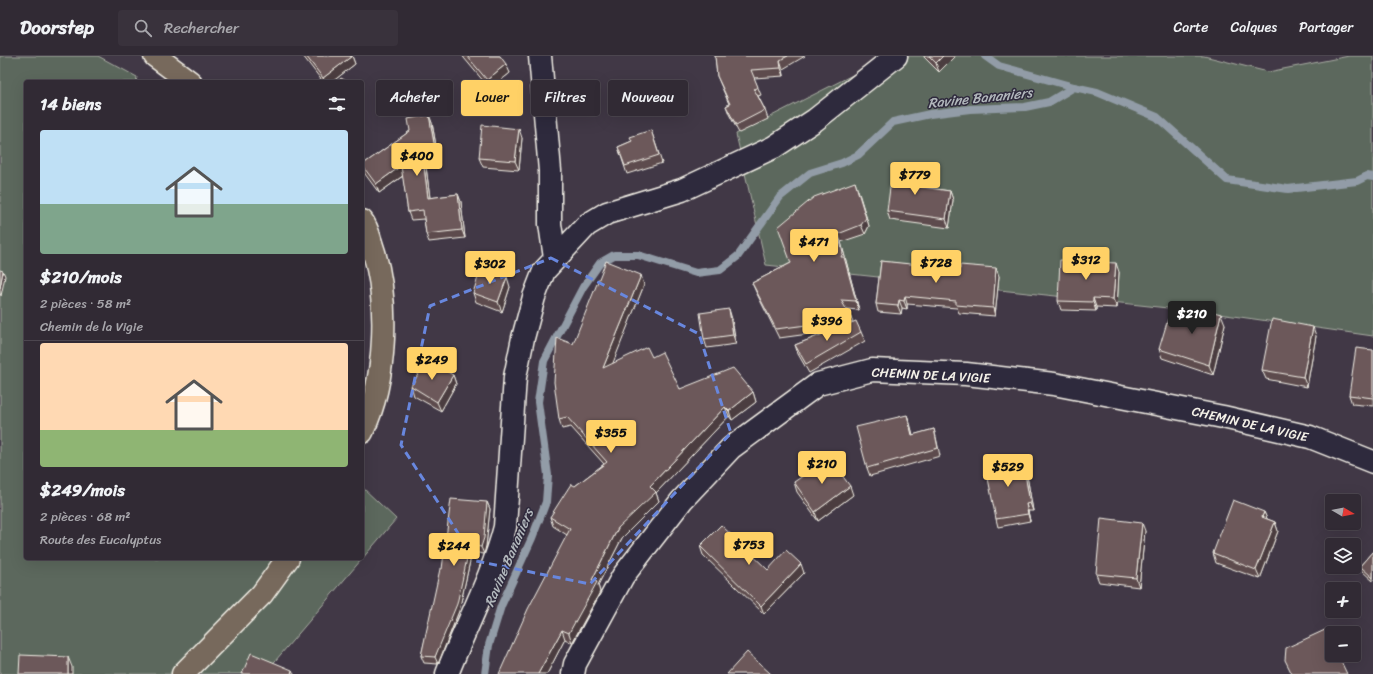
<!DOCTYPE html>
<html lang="fr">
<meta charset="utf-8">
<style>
body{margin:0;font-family:Sriracha,sans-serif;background:#39323c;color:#f1f3f6;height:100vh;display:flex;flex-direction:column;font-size:15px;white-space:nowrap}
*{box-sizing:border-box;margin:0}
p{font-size:13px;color:#a8a7ac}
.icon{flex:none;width:22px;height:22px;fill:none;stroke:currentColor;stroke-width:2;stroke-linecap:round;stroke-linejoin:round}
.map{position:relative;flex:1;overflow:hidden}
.drawer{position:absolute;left:24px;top:24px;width:340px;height:480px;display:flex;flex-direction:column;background:#312a34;border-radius:4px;box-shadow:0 4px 16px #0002,0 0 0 1px #4c464f}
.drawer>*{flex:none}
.top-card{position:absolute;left:376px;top:24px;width:380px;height:36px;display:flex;gap:8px}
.needle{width:26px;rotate:100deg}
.fabs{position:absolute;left:1325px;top:438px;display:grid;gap:8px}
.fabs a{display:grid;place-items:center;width:36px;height:36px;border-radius:4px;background:#312a34;box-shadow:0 4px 16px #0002,0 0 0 1px #4c464f;font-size:20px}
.price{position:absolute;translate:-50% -34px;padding:0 9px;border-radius:4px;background:#ffd166;color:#111;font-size:13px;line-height:26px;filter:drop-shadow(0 1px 2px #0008)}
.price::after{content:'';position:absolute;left:50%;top:24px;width:12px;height:9px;margin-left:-6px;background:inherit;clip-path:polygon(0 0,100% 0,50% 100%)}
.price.current{background:#222;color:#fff}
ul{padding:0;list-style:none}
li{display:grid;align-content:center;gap:8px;height:212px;padding:0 16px}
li+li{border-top:1px solid #4c464f}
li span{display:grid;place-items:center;height:124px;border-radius:4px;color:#555}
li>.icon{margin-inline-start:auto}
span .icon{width:72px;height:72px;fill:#fffc;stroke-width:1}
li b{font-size:17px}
h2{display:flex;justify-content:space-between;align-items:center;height:48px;padding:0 16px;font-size:17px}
.pill{padding:0 14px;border-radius:4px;background:#312a34;box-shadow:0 4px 16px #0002,0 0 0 1px #4c464f;font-size:14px;line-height:36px}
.pill.current{background:#ffd166;color:#111}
header{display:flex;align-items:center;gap:24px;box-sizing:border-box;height:56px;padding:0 20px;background:#312a34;border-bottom:1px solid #4c464f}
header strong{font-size:19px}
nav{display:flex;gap:22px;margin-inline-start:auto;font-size:14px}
.search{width:280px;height:36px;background:#39323c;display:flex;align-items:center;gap:10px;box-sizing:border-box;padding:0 14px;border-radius:4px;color:#a8a7ac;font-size:15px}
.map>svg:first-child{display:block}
.green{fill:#5b685d;stroke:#a8aca2}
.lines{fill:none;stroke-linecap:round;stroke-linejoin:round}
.stream{stroke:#929ca7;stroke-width:8}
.minor-casing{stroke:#f4f1e8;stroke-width:25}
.major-casing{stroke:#f4f1e8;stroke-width:25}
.minor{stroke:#2f2a3d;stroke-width:22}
.major{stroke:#77695c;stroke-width:22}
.wall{fill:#5d4c4d;stroke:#f4f1e8}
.shaded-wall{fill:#4c3e3f;stroke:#f4f1e8}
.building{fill:#6c585a;stroke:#f4f1e8}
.marked{fill:none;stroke:#6887de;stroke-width:3;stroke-dasharray:8 5;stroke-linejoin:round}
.labels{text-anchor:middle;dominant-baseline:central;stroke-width:3;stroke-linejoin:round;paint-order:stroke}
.street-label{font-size:13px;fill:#f4f1e8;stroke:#2f2a3d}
.water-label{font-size:14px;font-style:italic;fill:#b3b9bd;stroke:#2f2a3d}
</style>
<header>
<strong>Doorstep</strong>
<div class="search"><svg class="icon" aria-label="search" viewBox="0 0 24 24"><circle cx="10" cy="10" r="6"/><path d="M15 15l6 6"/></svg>Rechercher</div>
<nav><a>Carte</a><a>Calques</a><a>Partager</a></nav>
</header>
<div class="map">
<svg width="1373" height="618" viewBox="0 0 1373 618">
<rect width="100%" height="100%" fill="#413846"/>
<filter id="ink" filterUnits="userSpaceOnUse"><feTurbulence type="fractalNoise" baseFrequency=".025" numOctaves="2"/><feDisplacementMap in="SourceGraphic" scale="8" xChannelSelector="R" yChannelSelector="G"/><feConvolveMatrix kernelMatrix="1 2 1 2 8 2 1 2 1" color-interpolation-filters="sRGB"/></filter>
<g filter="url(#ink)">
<path class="green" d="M0,0h98l39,21 -1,5h-110v476h336v-71l34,32 -132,155h-264z
M890,0h314l64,16 81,-16h24v280l-168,-24 -439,-47 -30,-131z"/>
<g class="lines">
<path class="stream" d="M985,0l14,10 75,21
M485,618l4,-29 12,-39 31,-68 14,-36 2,-27 -10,-73 6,-41 39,-74 17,-24 14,-8h24l58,18 24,-3 18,-14 42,-59 30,-24 32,-10 16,-8 35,-33 37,-8 40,-5 55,-2 24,-5 25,-15 23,5 60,25 70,63 61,9 69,-8 10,-5 6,1"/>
<g class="minor-casing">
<path id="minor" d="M540,0l10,115v53l5,34
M447,618c19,-49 45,-96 58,-147l10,-150 8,-39 11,-41 10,-26 43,-46 20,-12 75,-23 92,-43 41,-27 81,-64
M573,618l2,-10 48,-88 59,-76 49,-52 87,-64 54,-14 94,4 88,10 169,33 87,20 63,25"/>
</g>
<g class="major-casing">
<path id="major" d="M155,0l35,26
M362,165c5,6 7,15 9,22 19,54 16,138 -9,189
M183,618l79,-80 26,-36"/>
</g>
<use href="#minor" class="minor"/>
<use href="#major" class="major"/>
</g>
<path class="wall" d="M303,0h49l3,8 -23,18h-9z
M463,0h37l10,17 -20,16 -26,-31z
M715,0h90l-22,13 1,7 -30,2 7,17 -3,1 7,14 3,9 -29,14 -10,-19 -3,-8 3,-2 -12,-28z
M924,0h31l-16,16 -15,-15z
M429,59l3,8 6,34 -13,2 5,39 28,-4 3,8 4,36 -36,4 -3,-8 -2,-15 -13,1 -3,-8 -5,-36 -24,17 -14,-19 -3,-9 48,-34z
M651,74l11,33 -35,11 -9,-27 14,-6z
M522,82l-3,32 -36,-3 -4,-9z
M918,112l3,9 -2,10 31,4 3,9 -4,28 -59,-8 -3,-9z
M858,134l11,36 -4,8 -24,8 18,68 -13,-1 7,13 8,10 4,9 -56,32 -11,-19 -3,-9 36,-14 -52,7 -23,-46 -4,-9 39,-20z
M881,205l118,15 -4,40 -36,-3 -2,-5 -50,-4v5l-5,-1 -1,6 -23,-2 -2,-8z
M1119,216l-2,36 -21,-1v4l-35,-1 -3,-9z
M644,229l-32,79 40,-7 28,32 73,3 3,10 -24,18 -3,-4 -73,77 3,8 -37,37 -24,47 2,7 -28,51 -7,-4 -18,35 20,-139 -14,-9 -3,-9 25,-31 29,-22 -33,-37 -9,2 -3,-10 14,-75z
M510,231l-8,25 -26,-10 -3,-9z
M732,263l4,25 -29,4 -3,-9z
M1183,267l42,1 -12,51 -51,-17 -3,-9z
M1316,280l-9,51 -41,-8 -4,-9z
M1373,294v56l-21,-2 -3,-9z
M453,319l3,9 -15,27 -27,-15 -3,-10z
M907,359l6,20 21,-6 2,8 4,19 -70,20 -3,-8z
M1025,408l8,47h-5l2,10 -32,6 -2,-8z
M794,426l59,13 -35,26 -21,-29z
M487,446l3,7 -4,37 -2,8 -12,-2 -13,59 -21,53 -14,-1 -3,-7 21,-87z
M1264,456l3,7 8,3 3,9 -18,48 -44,-16 -3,-10z
M1145,475l-6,56 -40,-5 -3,-8z
M700,490l68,24 36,3 -40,41 -61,-59z
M1373,495v30l-11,-10 -2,-5z"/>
<path class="shaded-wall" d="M352,0l3,8 -23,18h-7l-2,-4z
M943,0h12l-16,16 -3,-9z
M780,4l3,9 1,7 -3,-8z
M506,8l4,9 -20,16 -3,-9z
M429,59l3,8 6,34 -3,-8z
M519,73l3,9 -3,32 -4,-9z
M422,95l3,8 6,47 -3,-8z
M401,110l3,9 -25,18 -3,-9z
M918,112l3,9 -3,18 -3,-9z
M855,126l14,44 -4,8 -4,-9z
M950,135l3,9 -4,28 -3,-9z
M458,138l3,8 4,36 -3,-8z
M838,178l3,8 18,68 -18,-53z
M1116,207l3,9 -2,36 -4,-9z
M996,212l3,8 -4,40 -2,-8z
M3,215l2,5 -4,20 -1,-3v-5z
M641,219l3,10 -37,93 -4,-10z
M507,221l3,10 -8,25 -4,-10z
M905,240l2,8v5l-3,-8z
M1093,242l3,9v4l-3,-9z
M899,244l3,8 -1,6 -3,-8z
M729,253l3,10 4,25 -3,-9z
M1221,258l4,10 -12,51 -4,-10z
M1313,271l3,9 -9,51 -4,-10z
M453,319l3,9 -15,27 -4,-9z
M753,336l3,10 -24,18 -3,-9z
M725,351l4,9 -73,77 3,8 -37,37 -24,47 2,7 -28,51 -3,-10 23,-53 26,-52 32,-42z
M907,359l3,8 5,20 -3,-8z
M1022,401l3,7 8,47 -3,-8z
M850,430l3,9 -35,26 -3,-9z
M487,446l3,7 -4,37 -2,8 -3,-7z
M1026,448l2,7 2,10 -2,-7z
M1264,456l4,9 -6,-4z
M1275,466l3,9 -18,48 -4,-9z
M1142,467l3,8 -6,56 -3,-9z
M470,489l2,7 -13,59 -21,53 -3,-7z
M801,508l3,9 -40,41 -3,-8z
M562,574l3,9 -18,35h-9z
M68,601l4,10v7h-4z
M292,614l2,4h-3z"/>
<path class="building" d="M306,0h46l-29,22z
M467,0h33l6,8 -19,16z
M715,0h73l-8,4 1,8 -30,2 7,17 -4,2 11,21 -29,15 -10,-19 4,-2 -13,-28z
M929,0h14l-7,7z
M341,22l7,4h-10z
M429,59l6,34 -13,2 6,47 30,-4 4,36 -36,4 -3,-24 -15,2 -7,-46 -25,18 -14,-19 48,-34 -2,-12z
M482,69l37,4 -4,32 -36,-3z
M651,74l8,25 -34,11 -7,-19 14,-6 -2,-4z
M893,109l25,3 -3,18 35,5 -4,28 -59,-8z
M855,126l11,36 -5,7 -23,9 5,19 -2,4h3l12,44 -15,-1 11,19 -76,10 -24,-46 39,-20 -13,-36 36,-30z
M1060,204l56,3 -3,36 -20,-1v4l-35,-1z
M606,205l35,14 -38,93 44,-21 5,10 10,-5 18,37 53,-21 20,24 -24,19 -4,-4 -75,79 6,6 -38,36 -26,52 5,2 -28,51 -7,-3 -24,44h-39l29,-65 42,-80 -20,-12 21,-33 4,2 32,-24 -40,-45 -8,2 -5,-37 3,-44 16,6z
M881,205l79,8v-4l36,3 -3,40 -37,-3v-4l-51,-5 -1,5 -5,-1 -1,6 -22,-2z
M481,212l26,9 -9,25 -25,-9z
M0,214l3,1 -3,17z
M1189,249l32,9 -12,51 -50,-16 9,-30 15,4z
M729,253l4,26 -29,4 -4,-26z
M1272,263l41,8 -10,50 -41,-7z
M856,265l5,11 -55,32 -11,-19z
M1356,292l17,2v48l-24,-3z
M427,304l26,15 -16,27 -26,-16z
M907,359l5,20 22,-6 4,19 -71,20 -11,-41z
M1022,401l8,46 -4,1 2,10 -32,5 -11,-56z
M829,402l21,28 -35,26 -21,-30z
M451,443l36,3 -3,36 -3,9 -11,-2 -13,59 -22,53 -14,-1 19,-87h2z
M1233,444l31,12 -2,5 13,5 -19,48 -43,-17z
M1101,462l41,5 -6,55 -40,-4z
M721,469l47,45 18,-20 15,14 -40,42 -61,-60z
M1373,495v27l-13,-12z
M1327,573l5,12v14h6l9,19h-55l-7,-14 1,-12z
M747,596l24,22h-44z
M251,597l41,17 -1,4h-49z
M20,599l48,2v17h-49z"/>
</g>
<path class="marked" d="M551,202l148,76 32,99 -141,151 -114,-23 -75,-116 29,-139z"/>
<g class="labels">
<g class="street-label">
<text transform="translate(931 319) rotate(3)">CHEMIN DE LA VIGIE</text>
<text transform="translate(1250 368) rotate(13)">CHEMIN DE LA VIGIE</text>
</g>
<g class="water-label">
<text transform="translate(980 42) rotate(-6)">Ravine Bananiers</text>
<text transform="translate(509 502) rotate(-67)">Ravine Bananiers</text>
</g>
</g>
</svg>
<div class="fabs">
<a><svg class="needle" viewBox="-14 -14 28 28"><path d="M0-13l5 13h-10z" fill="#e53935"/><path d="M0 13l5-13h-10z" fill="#a8a7ac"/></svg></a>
<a><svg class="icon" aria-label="layers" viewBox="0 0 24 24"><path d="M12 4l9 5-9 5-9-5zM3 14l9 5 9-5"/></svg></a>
<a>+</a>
<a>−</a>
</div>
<b class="price" style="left:417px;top:121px">$400</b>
<b class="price" style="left:915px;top:140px">$779</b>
<b class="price" style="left:814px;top:207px">$471</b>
<b class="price" style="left:1086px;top:225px">$312</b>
<b class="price" style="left:936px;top:228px">$728</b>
<b class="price" style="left:490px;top:229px">$302</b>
<b class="price current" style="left:1192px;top:279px">$210</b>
<b class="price" style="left:827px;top:286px">$396</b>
<b class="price" style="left:432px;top:325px">$249</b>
<b class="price" style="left:611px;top:398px">$355</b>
<b class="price" style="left:822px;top:429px">$210</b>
<b class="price" style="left:1008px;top:432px">$529</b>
<b class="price" style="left:749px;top:510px">$753</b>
<b class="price" style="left:454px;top:511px">$244</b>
<div class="top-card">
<a class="pill">Acheter</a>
<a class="pill current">Louer</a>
<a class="pill">Filtres</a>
<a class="pill">Nouveau</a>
</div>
<section class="drawer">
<h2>14 biens<svg class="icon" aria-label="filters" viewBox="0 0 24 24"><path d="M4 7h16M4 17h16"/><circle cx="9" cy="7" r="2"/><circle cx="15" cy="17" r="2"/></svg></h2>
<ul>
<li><span style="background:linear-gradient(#bfe0f5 60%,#7fa58c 0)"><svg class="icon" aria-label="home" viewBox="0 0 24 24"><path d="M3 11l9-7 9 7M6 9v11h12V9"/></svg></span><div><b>$210/mois</b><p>2 pièces · 58 m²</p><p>Chemin de la Vigie</p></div></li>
<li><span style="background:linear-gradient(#ffd9b3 70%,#8fb573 0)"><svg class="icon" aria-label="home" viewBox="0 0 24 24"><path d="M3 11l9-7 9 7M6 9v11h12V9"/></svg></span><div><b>$249/mois</b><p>2 pièces · 68 m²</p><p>Route des Eucalyptus</p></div></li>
</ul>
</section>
</div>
